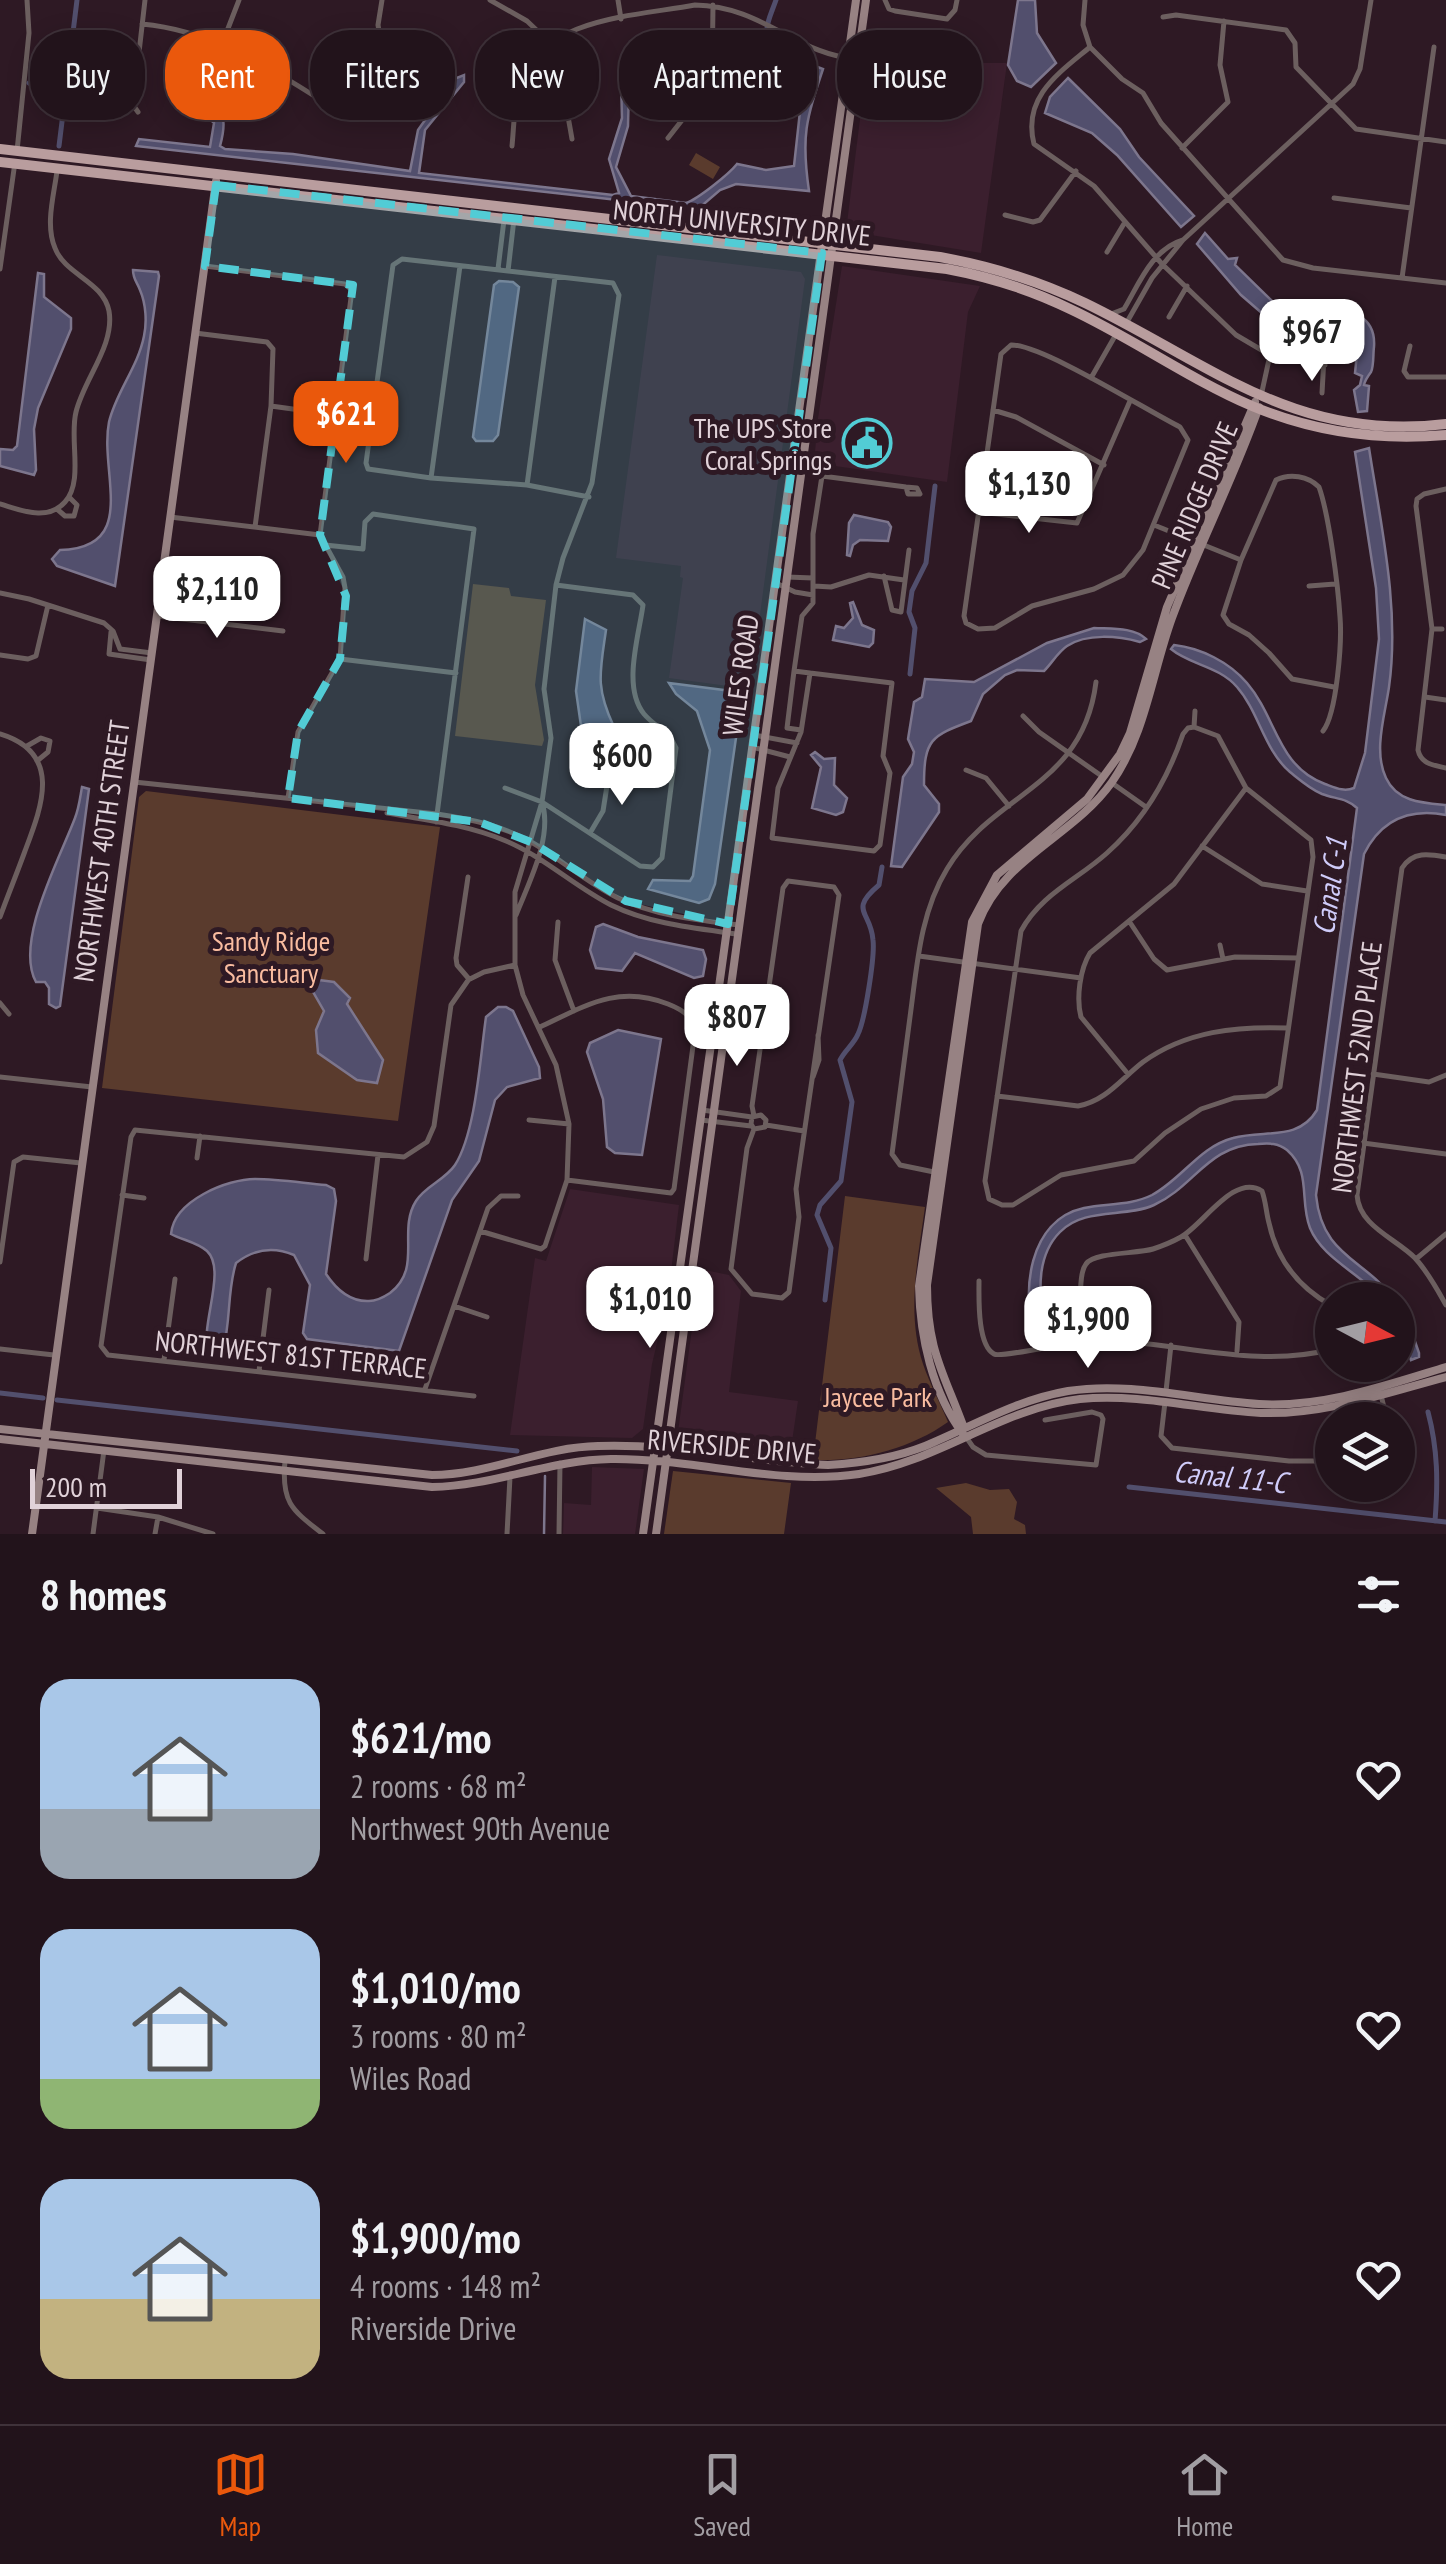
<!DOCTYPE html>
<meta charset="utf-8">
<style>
body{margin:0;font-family:"PT Sans Narrow",sans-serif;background:#2e2028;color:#f1f3f6;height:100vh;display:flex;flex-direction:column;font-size:38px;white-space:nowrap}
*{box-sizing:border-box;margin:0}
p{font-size:32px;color:#a29ea3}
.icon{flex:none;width:55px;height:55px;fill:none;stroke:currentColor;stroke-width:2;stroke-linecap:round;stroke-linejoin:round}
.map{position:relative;height:1534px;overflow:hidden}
.sheet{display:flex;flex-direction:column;background:#22131b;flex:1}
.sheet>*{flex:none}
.hud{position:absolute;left:30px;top:30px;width:1388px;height:90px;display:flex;gap:20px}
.needle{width:65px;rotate:97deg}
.fabs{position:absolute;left:1315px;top:1282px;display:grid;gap:20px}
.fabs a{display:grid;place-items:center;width:100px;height:100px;border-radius:50%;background:#22131b;box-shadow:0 5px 25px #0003,0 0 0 2px #3f323a;font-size:50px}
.scale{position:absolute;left:30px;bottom:25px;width:152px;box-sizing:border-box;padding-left:10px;border:5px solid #e1d2d9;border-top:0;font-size:28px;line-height:35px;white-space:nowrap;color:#e1d2d9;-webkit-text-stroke:8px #2e1924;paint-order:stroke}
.price{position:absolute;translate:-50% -85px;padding:0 22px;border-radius:20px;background:#fff;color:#222;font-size:32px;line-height:65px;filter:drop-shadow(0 2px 5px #0008)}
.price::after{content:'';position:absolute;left:50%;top:60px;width:30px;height:22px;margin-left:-15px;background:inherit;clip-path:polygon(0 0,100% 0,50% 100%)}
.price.selected{background:#ea580c;color:#fff}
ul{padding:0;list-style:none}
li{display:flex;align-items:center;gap:30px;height:250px;padding:0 40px}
li span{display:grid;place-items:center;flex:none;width:280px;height:200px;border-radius:30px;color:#555}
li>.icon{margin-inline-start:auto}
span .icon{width:120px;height:120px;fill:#fffc;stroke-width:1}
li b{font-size:42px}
h2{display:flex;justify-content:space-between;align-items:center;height:120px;padding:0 40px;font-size:42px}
.tag{padding:0 35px;border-radius:40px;background:#22131b;box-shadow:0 5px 25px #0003,0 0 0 2px #3f323a;font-size:35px;line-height:90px}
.tag.selected{background:#ea580c;color:#fff}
.tabs{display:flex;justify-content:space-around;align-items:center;height:140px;border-top:2px solid #3f323a;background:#22131b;font-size:28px;color:#a29ea3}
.tabs a{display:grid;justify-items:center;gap:5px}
.tabs .selected{color:#ea580c}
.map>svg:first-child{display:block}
.built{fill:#3b1f2e}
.green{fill:#5a3b2d}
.water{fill:#524f6d;stroke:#7d768d;stroke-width:2.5}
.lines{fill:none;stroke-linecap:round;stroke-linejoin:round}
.stream{stroke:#7d768d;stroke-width:2.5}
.canal{stroke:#524f6d;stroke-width:5}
.street{stroke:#6c5f5f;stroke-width:5}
.secondary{stroke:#978283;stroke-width:8}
.primary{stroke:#b99d9e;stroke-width:10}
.marked{fill:#52ccd5;fill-opacity:0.2;stroke:#52ccd5;stroke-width:8;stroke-dasharray:20 12;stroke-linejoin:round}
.labels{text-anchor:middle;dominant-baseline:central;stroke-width:10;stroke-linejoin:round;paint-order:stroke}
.street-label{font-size:28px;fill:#e1d2d9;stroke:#2e1924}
.poi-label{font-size:28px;fill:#e1d2d9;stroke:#2e1924;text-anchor:end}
.park-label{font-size:28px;fill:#f9bca0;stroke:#2e1924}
.water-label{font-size:30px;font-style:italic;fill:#cfcbf9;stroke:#2e1924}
</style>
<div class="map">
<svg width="1446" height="1534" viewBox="0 0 1446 1534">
<rect width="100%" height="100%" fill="#2e1924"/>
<path class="built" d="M869,47l104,16h34l-26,190 -135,-22z
M657,255l144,17 4,7 -55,410 -81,-11 14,-100 -3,-1 1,-11 -65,-8z
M842,266l138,20 -12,26 -21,170 -133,-19 4,-45z
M570,1189l109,16 -11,92 -16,67 -9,65 -11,9 -122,-3 25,-177 11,3z
M700,1269l29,6 12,16 -12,101 69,9 -8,54 -104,-13 -8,-10z
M592,1467l52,2 -9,65h-72l1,-31 27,2z"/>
<path class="green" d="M696,153l24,14 -7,12 -24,-14z
M473,584l36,4 2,8 35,4 -11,85 9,55 -2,6 -87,-10z
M146,791l294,36 -42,294 -296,-33 37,-291z
M845,1196l80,11c-7,51 -19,106 -2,157 7,20 17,39 25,58 -38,27 -89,40 -135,38z
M673,1471l118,12 -7,51h-120z
M966,1483l24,7 19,-1 8,13 -3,17 11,6 1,9h-53l-2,-17 -35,-29z"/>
<path class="water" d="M1018,0h17l2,33 19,30 -25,24 -14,-6 -9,-16z
M774,45l9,9 40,15c-17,51 -22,67 -14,122l-73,-7 -16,6 -22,19 -562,-63 3,-7 71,8 4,-24 -21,-21 4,-7c29,7 30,26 23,51l5,3 68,5 117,17 8,-41 36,-51 10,-4v7l-39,48 -6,43 194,22 6,-2 -10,-34 13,-41 -1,-39 5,-12 8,-2 1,8 -6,15 -1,38 -12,41 15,29 55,7c12,-4 43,-29 51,-39l29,6 28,-4 9,-82c-10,-7 -22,-1 -31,1z
M1068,78l52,51 19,28 55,59 -13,11 -64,-72 -25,-22 -47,-20 5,-16z
M1205,233l23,26 9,-1 -2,7 38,37 20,2 6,6 5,-1 3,-5c28,6 70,3 67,43 -1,6 0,19 -3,25 -3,4 -6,8 -7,13l5,1 -2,25 -9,1 -4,-22 6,-5 2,-9 -7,-3 3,-29 -4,-12 -91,-18 -22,-19 -44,-51z
M133,270l25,2 1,4 -44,310 -58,-20 -5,-7 8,-9c80,-2 39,-77 49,-128 7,-30 29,-55 35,-86 3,-14 2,-32 -4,-46 -3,-8 -7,-11 -7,-20z
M38,273l6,1v23l27,21v11l-33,79 -4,21 2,41 -2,5 -34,-9v-17l13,1 4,-4z
M499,281l14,1 6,5 -21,148 -5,6h-17l-3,-4 21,-152z
M1369,448c12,78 31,160 20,239 -4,28 -16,64 -3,91 11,24 37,25 60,27v10c-37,-7 -65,5 -82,39l-48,341c6,62 48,63 79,105 -14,0 -20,-9 -31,-18 -19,-16 -44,-30 -54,-54 -11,-28 2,-56 -23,-78 -9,-7 -18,-7 -29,-6 -50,1 -64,43 -104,61 -29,13 -70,2 -94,27 -27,27 -19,68 -17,103l-8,3c-14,-45 -7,-118 49,-130 22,-5 46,-2 68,-13 30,-16 47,-48 81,-57 31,-9 65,4 84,-28l40,-302c-10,-10 -22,-9 -35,-14 -12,-5 -22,-14 -32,-22 -26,-22 -31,-60 -53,-85 -18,-21 -47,-22 -66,-38l3,-4c27,3 55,17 73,38 30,35 30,83 78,101 11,4 19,8 29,4l11,-35 14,-114 -3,-51 -21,-136z
M854,515l34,7 3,5 -3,14 -28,-1 -7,5 -3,11 -3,-1 2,-32z
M853,602l9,23 12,5 -1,13 -4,4 -36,-7 3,-14 8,2 9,-10 -3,-15z
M585,619l21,11c-6,42 -11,57 8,97l-24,5 -9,-6 -5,-35z
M1094,628c17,1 40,-1 52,11l-6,3c-22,-6 -53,-9 -73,4 -9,6 -15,17 -23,25l-27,-1 -12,5 -22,19 -12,27c-40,15 -47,18 -47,64l15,19v8l-37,55 -11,-1 12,-89 9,-13 2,-12 -6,-13 6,-37 8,-5 3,-18 49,3 73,-39z
M669,683l70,9 3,4 -27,188 -6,15 -10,4 -51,-14 5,-9 37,1 3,-5 17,-126 -13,-39 -21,-17z
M815,752l9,7 11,-1 -1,27 13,13 -4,14 -7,3 -24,-7 9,-41 -10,-12z
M82,787l7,2 -29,217 -4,2 -7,-4v-16l-4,-6h-9c-22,-40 24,-124 39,-164 4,-10 5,-20 7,-31z
M603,924l35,13 65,13 3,9 -3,17 -9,2 -59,-25 -13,18 -26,-3 -6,-18 6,-23z
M319,980l15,2 16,16 -3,6 36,56 -6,23 -20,-3 -39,-27 -2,-23 8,-19 -12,-21z
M498,1007h8l7,4 26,56 1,11 -33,9 -12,13 -16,61 -27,39 -53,151 -92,-12 -4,-6 7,-48 -16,-30c-21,-9 -40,-6 -58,8 -9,28 -5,58 -13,87l-4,5 -11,-3c-8,-27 19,-82 -1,-101 -10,-9 -25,-11 -36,-17 3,-34 57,-55 84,-55 23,0 48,4 71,6l8,4 2,12 -10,73c10,15 23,28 43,27 7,0 15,-4 21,-8 33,-25 7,-62 26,-92 9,-15 29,-21 39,-36 21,-33 25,-107 31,-148z
M618,1030l43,9 -19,116 -27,-2 -8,-6 -4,-48 -16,-47 3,-9z
M1398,1303l11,21 10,29v4l-8,3 -13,-39z"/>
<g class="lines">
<path class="stream" d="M544,1534l1,-58"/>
<path class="canal" d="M776,0c-8,23 -16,31 1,51
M29,83l17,9 20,4
M59,146l18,-146
M910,674l5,-46 -6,-16 3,-21 14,-28 9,-77
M825,1300l6,-52 -14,-33 3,-10 21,-24 11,-79 -12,-42c5,-10 14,-16 18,-26 7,-14 17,-78 15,-94 -2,-29 -25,-29 6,-55l3,-18
M0,1393l43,5
M57,1400l460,51
M1428,1412c10,38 10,71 7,109
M1129,1487l317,35"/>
<path class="street" d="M382,0l-4,25 8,46
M490,0l37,21 21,20
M618,0l3,19
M885,0l4,9 6,2 52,8 8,-9 2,-10
M1085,0l-2,25 7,22 32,32 21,14 18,30 122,137 30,8 133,15
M1163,17l13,-2 110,15 9,13 1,24 60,62 90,13
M142,24c65,6 119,38 174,73
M222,44l17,-44
M1090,47c-31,26 -68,50 -56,97l60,42 68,78 74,71 34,20 54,2 -2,36
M532,59c33,26 33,41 40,80
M712,82l10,17 22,12
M138,112l-5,-7 12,-105
M668,138l44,-56 1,-77
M512,146c2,-20 2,-43 8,-62 20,-67 118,-68 175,-79 68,1 103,51 163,54
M1182,148l46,-46 -8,-37 4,-44
M17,151l12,-118 -2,-33
M1334,198l77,10
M1005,215l28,7 7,-2 36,-49
M1107,252l18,-30
M205,266l140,18 7,6 -32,245 23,42 2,11 -5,71 -42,73 -10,66
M0,269l15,-107
M498,269l6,-49
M508,271l6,-52
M1402,278l32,-231
M1111,314l13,-5c15,-25 28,-60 59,-69
M1169,317l18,-31
M1127,322l25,-44 31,-38 170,-156 7,-15 11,-69
M195,333l72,9 6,7 -2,57 -16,121
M1011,345c30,-1 135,65 169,82l8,13 -45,110 -20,25 -29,14 -62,17 -37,22 -17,1 -12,-6 -2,-7 37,-262z
M1410,346l-6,25 4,6h38
M1303,359l12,8 10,-2
M1091,378l24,-42
M1261,396l9,-41
M271,406l65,9
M993,410l23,7 88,48
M431,478l29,-212
M527,485l28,-208
M1446,489l-22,5 -7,5 -1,7 16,123 -14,121c3,14 15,15 28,18
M0,504c21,6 47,18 65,-2 19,-21 4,-63 11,-90 8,-33 39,-67 33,-101 -6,-30 -44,-36 -54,-63 -10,-23 -1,-53 2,-77
M57,509l8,7h9l3,-11 -7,-7
M979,512l98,11 53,-122
M170,517l150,18
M1154,525l87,35
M325,545l38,4 2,-27 8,-8 101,15 -38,293
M884,576l8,34 9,2 8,-62
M787,577l26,1
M776,583l19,9 18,3
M814,586l17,1 38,-12 35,5
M1309,586l26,-2
M0,593l29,6 75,24 9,8 7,18
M157,616l126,15
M1432,629h10
M111,632l-2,22 42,6
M120,649l32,4
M0,655l28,4 8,-3 12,-51
M340,659l116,14
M794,671l-7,57 14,2
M810,673l82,10 -9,73 7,17 -10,72 -6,6 -102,-13 6,-50 23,-56 9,-59 -16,-2 8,-55 11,-13v-69l9,-58 84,11 11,1 3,6h-12l-2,-7
M1425,697l21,3
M1023,716l16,16 64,45
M1194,727l24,9 28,52 65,52 2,17 -33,230 -14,9 -32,2 -33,11 -36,24 -31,28 -73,14 -48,30h-11l-13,-6 -4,-18 36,-250c20,-37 56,-51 86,-78 36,-32 61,-75 76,-119l5,-6 6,-1 1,-16
M1323,731c14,-18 19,-90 17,-114 -2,-32 -11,-102 -21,-130 -11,-11 -29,-14 -43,-7l-35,80 -18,55 6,9 20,11 20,18 23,26 42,8
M0,734c63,19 42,72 25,117 -8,22 -17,44 -25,66
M754,735l43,8
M27,746l14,-8 9,3 -2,11 -11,9
M752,747l38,10
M966,770l20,8 23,28
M134,782l303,32c33,5 67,12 96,29 29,17 54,40 85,55 38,18 79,22 120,27
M1112,783l34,24
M505,788l37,14 98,64 13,1 9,-9 14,-110c-7,-17 -21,-21 -32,-34 -22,-27 -5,-78 -1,-109l-10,-10 -77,-10
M387,813c40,7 81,12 119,28 38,16 68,45 105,64 39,19 83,23 126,29
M590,833l13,-22 7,-44
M1202,846l60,38 45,7
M1446,857c-17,-3 -33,-6 -44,11l-45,327c2,31 38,43 58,63 13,14 22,31 31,47
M468,877l-12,81 1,7 12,14 -18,26 -17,121 -7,16 -23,15 -269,-27 -4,7 -30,209 7,9 366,41
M516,915c13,-33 37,-78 26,-113
M558,922l-3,38 19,51
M1131,924l23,35 13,11 68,-13 63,1
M1220,945l3,14
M919,956l162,22
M470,979l14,-7 31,-7
M0,1003l9,11
M540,1027c45,-21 78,-43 128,-23 15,6 23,11 27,27l-21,158 -3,4 -104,-13
M1128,1074l-47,-57c-5,-19 -1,-48 9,-64l84,-69 72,-96
M1373,1074l56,8 17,-7
M0,1077l92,10
M813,1077l6,-17 -1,-25
M997,1096l81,10c28,-5 44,-28 65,-44 43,-31 94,-36 145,-34
M702,1110l50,7 9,-2 5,5 -1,7 -11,2 -3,-5 1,-7
M754,1116l-2,-10 31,-218 5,-7 46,6 5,8 -43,294 3,28 -10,75 -7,6 -30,-4 -21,-25 16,-121 7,-19
M529,1120l40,4
M701,1120l50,6
M766,1125l38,6
M1363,1143l83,11
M197,1158l3,-22
M934,1172l-34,-7 -8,-11c6,-46 12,-92 18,-137 7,-51 10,-104 37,-148 46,-77 136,-81 149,-187
M122,1195l22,3
M480,1231l61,18 4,-3 22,-66 2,-56 -13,-59 -33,-70 -8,-30v-73l27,-90 9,-64 -7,-49 12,-104 7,-27 29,-75 27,-188 -6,-12 -211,-24 -9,6 -27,198 2,6 63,9 96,7 62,12
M1185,1235l54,87 -2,29
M366,1259l12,-104
M1416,1259l30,-25
M0,1262l14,-100 9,-5 58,6
M979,1281c0,16 -2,64 15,73 7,4 80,-13 99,-14 78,0 163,30 239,9
M454,1306l33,11
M1083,1340c0,-17 -7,-63 3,-76 8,-12 51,-10 67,-15 9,-3 19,-7 28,-12 23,-13 53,-64 81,-46 4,11 4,21 7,32 8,38 31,65 63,83
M0,1349l54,6
M164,1360l11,-81
M259,1371l10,-81
M425,1389l63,-181 13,-12h17
M1166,1391l5,-46
M1381,1395l6,25
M1165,1402l-4,34 11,12 117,13h43
M966,1437l7,10 13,8 110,10 7,-46 -2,-4 -9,-3 -47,8
M285,1461c-4,42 7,49 38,73
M97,1508l61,9 55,17
M93,1534l11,-84
M155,1534l3,-17
M507,1534l3,-57
M559,1534l1,-71"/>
<path class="secondary" d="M964,1428c-21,-57 -37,-78 -37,-143l51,-361c24,-66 95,-87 134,-142 34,-49 40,-109 60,-164 26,-71 62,-140 87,-211
M0,1429l432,46c57,0 109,-28 166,-29 76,-3 154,16 230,19 33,-2 67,-7 97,-19 48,-20 91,-46 143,-55 63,-10 128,9 191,13 63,4 128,-19 187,-37
M963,1434c-31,-42 -43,-97 -44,-148l53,-364 25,-47 90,-76 33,-45 10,-21 37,-126 88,-205
M0,1439l432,48c61,-1 117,-27 179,-28 83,-1 165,27 248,15 79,-12 142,-66 221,-75 61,-6 121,11 181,14 64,2 124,-20 185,-36
M32,1534l184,-1353
M643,1534l213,-1534
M656,1534l210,-1534"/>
<path class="primary" d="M0,149l940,108c50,9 99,24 145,46 126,61 209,139 361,121
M0,162l947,107c43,8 84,21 123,40 62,29 119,70 182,97 62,26 127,35 194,29"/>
</g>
<path class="marked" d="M216,185l606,68 -94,671 -102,-23 -95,-59 -52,-20 -191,-24 10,-66 42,-73 6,-63 -26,-61 33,-250 -148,-19z"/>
<defs>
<g id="civic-ring" transform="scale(2.5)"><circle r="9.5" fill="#2e1924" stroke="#52ccd5" stroke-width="1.5"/><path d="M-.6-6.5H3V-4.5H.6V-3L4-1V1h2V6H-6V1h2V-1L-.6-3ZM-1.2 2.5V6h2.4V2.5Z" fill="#52ccd5"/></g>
</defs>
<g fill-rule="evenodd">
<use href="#civic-ring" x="867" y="443"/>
</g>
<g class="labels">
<g class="street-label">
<text transform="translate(742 222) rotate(6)">NORTH UNIVERSITY DRIVE</text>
<text transform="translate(1194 505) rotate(-67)">PINE RIDGE DRIVE</text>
<text transform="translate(740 675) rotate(-82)">WILES ROAD</text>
<text transform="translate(101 851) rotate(-82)">NORTHWEST 40TH STREET</text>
<text transform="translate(1356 1067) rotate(-83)">NORTHWEST 52ND PLACE</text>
<text transform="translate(291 1354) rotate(6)">NORTHWEST 81ST TERRACE</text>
<text transform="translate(732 1446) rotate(5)">RIVERSIDE DRIVE</text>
</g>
<g class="poi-label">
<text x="832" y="427">The UPS Store<tspan x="832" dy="32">Coral Springs</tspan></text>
</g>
<g class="park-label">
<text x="271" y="940">Sandy Ridge<tspan x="271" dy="32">Sanctuary</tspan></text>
<text x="878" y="1396">Jaycee Park</text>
</g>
<g class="water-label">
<text transform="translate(1329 886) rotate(-82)">Canal C-1</text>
<text transform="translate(1230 1476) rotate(6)">Canal 11-C</text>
</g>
</g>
</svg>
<div class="fabs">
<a><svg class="needle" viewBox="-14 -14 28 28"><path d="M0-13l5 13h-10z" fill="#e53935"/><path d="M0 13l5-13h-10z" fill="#a29ea3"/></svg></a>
<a><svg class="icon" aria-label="layers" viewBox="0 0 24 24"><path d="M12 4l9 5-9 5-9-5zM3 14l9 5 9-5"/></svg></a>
</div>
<div class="scale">200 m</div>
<b class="price" style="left:1312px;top:384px">$967</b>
<b class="price selected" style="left:346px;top:466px">$621</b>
<b class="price" style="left:1029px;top:536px">$1,130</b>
<b class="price" style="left:217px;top:641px">$2,110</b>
<b class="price" style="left:622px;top:808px">$600</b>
<b class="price" style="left:737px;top:1069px">$807</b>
<b class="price" style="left:650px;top:1351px">$1,010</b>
<b class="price" style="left:1088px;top:1371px">$1,900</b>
<div class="hud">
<a class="tag">Buy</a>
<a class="tag selected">Rent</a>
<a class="tag">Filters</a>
<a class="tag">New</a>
<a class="tag">Apartment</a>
<a class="tag">House</a>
</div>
</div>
<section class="sheet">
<h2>8 homes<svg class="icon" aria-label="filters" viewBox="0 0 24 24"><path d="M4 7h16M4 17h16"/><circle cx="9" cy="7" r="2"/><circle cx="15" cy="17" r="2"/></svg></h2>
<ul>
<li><span style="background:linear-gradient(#a9c7e8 65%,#9aa5b1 0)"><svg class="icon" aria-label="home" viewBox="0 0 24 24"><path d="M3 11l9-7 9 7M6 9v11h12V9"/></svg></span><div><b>$621/mo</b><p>2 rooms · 68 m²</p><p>Northwest 90th Avenue</p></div><svg class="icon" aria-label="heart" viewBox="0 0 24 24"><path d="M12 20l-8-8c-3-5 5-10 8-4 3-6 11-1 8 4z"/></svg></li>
<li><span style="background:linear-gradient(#a9c7e8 75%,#8fb573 0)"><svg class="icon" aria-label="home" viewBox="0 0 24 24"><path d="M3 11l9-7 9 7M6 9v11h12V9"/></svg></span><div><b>$1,010/mo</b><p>3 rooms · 80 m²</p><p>Wiles Road</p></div><svg class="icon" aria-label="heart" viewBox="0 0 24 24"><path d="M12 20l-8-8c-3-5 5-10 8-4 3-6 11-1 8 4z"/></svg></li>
<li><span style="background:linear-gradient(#a9c7e8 60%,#c2b280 0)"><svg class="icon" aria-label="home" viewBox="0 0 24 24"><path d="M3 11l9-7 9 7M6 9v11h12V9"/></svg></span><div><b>$1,900/mo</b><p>4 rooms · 148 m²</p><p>Riverside Drive</p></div><svg class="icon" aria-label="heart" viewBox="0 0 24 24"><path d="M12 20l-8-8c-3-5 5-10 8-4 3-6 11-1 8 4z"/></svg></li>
</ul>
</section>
<nav class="tabs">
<a class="selected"><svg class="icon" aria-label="map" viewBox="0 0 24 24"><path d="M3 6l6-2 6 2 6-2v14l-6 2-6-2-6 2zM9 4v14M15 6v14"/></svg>Map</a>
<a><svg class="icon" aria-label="saved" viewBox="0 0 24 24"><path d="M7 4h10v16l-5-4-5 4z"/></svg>Saved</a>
<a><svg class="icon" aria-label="home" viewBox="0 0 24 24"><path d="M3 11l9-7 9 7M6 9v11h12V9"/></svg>Home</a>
</nav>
